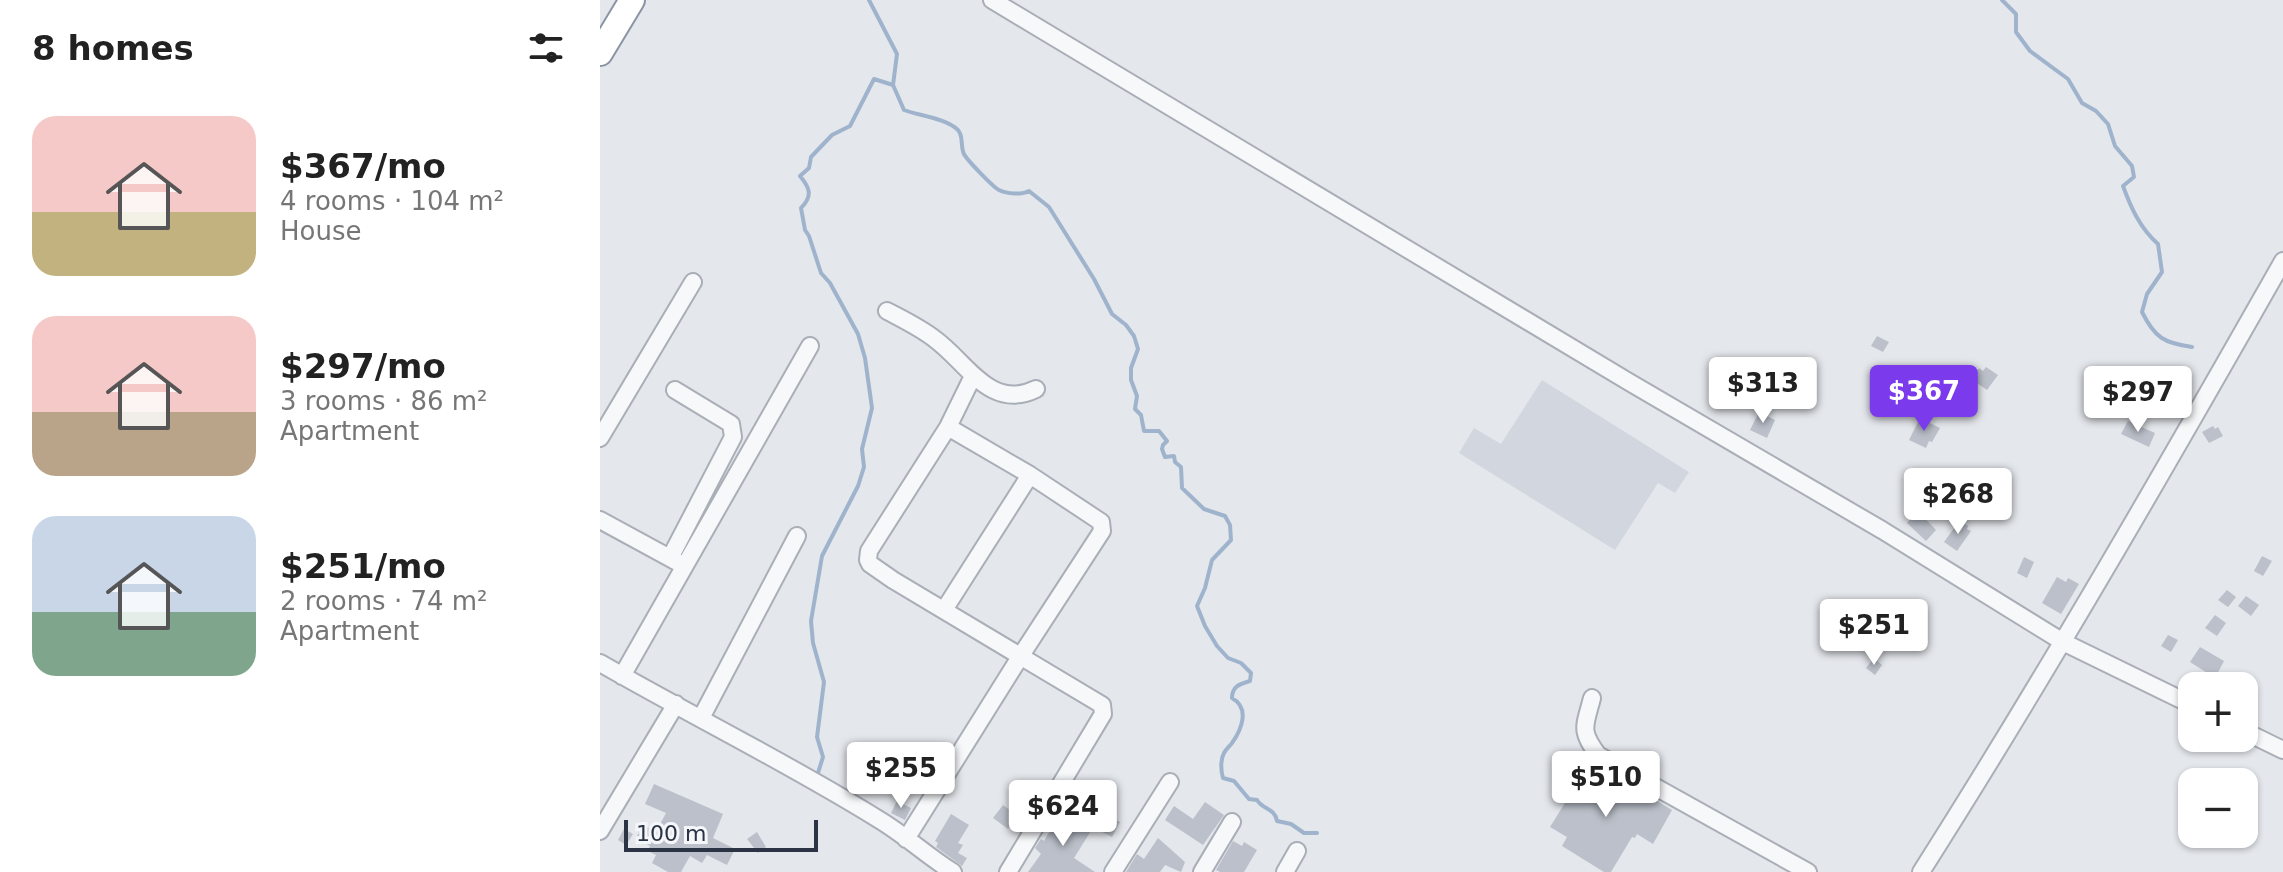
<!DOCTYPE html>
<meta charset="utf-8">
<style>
body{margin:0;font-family:"DejaVu Sans",sans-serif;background:#f6f6f6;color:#222;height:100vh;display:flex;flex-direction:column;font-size:30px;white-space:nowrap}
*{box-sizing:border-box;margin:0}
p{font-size:26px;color:#767676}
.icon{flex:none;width:44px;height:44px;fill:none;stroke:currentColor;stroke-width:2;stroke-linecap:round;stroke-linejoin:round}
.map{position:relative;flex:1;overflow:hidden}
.sheet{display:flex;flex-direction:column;background:#fff;width:600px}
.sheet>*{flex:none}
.tools{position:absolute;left:1578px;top:672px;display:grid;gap:16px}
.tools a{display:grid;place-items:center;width:80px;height:80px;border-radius:16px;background:#fff;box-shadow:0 2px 6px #0004;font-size:40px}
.scale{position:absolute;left:24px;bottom:20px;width:194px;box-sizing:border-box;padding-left:8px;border:4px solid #2b3445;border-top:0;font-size:22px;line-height:28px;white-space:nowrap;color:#2b3445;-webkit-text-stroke:6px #f4f6f9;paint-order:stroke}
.price{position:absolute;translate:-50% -68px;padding:0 18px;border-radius:8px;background:#fff;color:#222;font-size:26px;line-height:52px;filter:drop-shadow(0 2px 4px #0008)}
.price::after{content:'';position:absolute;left:50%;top:48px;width:24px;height:18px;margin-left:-12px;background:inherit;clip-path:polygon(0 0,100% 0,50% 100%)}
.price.current{background:#7c3aed;color:#fff}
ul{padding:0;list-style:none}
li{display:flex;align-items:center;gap:24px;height:200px;padding:0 32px}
li span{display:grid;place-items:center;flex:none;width:224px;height:160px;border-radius:24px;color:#555}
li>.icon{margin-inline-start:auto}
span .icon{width:96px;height:96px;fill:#fffc;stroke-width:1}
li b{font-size:34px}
h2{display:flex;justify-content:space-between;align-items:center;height:96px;padding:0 32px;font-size:34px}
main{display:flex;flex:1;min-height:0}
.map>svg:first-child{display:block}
.built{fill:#d2d6de}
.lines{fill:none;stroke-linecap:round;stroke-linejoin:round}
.stream{stroke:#9fb4cc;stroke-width:4}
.building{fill:#bbc0ca}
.minor-casing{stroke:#a9aeb7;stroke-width:20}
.highway-casing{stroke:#8b94a3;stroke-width:28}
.minor{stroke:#f7f8fa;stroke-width:16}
.highway{stroke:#fff;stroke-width:24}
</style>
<main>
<section class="sheet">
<h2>8 homes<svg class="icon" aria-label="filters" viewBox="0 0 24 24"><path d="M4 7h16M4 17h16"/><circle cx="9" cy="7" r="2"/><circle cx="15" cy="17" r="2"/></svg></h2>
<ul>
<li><span style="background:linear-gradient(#f6c9c9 60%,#c2b280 0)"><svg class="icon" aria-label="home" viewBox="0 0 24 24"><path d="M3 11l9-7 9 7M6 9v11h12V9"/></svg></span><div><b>$367/mo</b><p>4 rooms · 104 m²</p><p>House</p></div></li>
<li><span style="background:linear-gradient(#f6c9c9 60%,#b9a48a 0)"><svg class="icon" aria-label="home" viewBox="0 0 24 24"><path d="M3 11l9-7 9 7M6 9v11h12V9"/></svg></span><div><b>$297/mo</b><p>3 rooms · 86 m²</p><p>Apartment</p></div></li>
<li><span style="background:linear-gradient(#c9d6e8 60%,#7fa58c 0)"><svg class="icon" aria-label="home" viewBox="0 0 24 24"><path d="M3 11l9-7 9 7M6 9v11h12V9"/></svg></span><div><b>$251/mo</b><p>2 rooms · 74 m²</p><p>Apartment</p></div></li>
</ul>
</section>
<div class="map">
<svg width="1683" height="872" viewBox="0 0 1683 872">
<rect width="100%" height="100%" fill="#e4e7ec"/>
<path class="built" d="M942,380l147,92 -14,21 -17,-10 -43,67 -156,-97 15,-25 27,16z"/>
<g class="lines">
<path class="stream" d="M269,0l28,54 -4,31 11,25c16,6 41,8 54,20 6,7 2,16 6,24 3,6 29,33 35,36 8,4 23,5 30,1l20,16 45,72 18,35 14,11 8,11 4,13 -7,19v12l6,16 -2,13 6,6 3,16h15l8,10 -4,4 -1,4 3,8 9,-1 1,6 6,5 1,21 22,21 21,7 5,9 1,15 -19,20 -7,28 -8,18 8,20 12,20 11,12 13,5 10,10 -1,8c-10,3 -18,5 -18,17 18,10 10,31 0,45 -2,3 -6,6 -8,10 -4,7 -3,18 -1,25l11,3 15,18 8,1c6,10 18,8 20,21l14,3 13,9h13
M1402,0l14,14v18l14,19 38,28 14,24 14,8 12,13 7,22 17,20 2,11 -11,9c8,22 17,42 35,58l4,28 -15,22 -5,18c13,26 22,31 50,35
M217,776l6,-19 -6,-20 7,-55 -11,-39 -2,-22 11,-65 36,-70 6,-19 -2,-18 10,-41 -7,-50 -7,-24 -28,-51 -9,-10 -12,-37 -4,-6 -4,-22c12,-12 9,-20 -1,-32l9,-8 2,-11 21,-22 18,-9 24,-47 19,6"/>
</g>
<path class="building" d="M1277,336l12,6 -6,10 -12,-6z
M1386,367l12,8 -11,15 -16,-11 8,-11 4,3z
M1162,387l11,8 -9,14 -11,-8z
M1159,412l16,8 -8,18 -17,-8z
M1320,418l20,10 -8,14 -3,-1 -3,7 -17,-8z
M1528,421l27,12 -6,14 -28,-13z
M1613,426l2,3 3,-2 5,9 -14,7 -7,-11z
M1314,507l22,23 -10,11 -19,-18 3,-4 -4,-4z
M1360,520l8,6 -1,3 4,2 -14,20 -13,-9z
M1662,556l10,5 -9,15 -9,-5z
M1424,557l10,5 -7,16 -10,-5z
M1457,577l9,5 2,-4 11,6 -18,30 -19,-11z
M1627,590l9,7 -8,10 -10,-7z
M1646,596l13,9 -8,11 -13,-10z
M1615,615l11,8 -9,13 -12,-8z
M1568,635l10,5 -7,12 -10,-6z
M1600,647l24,14 -9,17 -25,-16z
M1274,658l8,7 -7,10 -9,-7z
M984,763l34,21 19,9 2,-3 33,20 -19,34 -16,-10 -2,4 -3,-1 -21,35h-7l-42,-26 5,-9 -17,-10 18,-29 -3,-1z
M54,784l69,30 -10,24 22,11 -8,16 -20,-10 -5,8 -12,-7 -9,16h-13l-16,-9 4,-8 -8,-4 2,-5 -14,-8 7,-13 13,7 10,-19 -21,-9z
M297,801l14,7 -6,12 -14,-7z
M605,802l19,13 -21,30 -38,-25 9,-14 19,13z
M403,805l15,11 -10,13 -15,-11z
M503,813l17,9 -8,15 -17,-9z
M351,814l18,11 -11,18 5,2 -5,8 9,5 -5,8 -26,-19 2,-4 -3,-2z
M474,814l20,12 -20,32 21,14h-67l13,-18 -6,-6 6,-9 3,2 10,-17 10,6z
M24,829l9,5 -7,11 -8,-5z
M157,832l9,15 -8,6 -11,-14z
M558,838l27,24 -4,10 -16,-7 -5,7h-34l11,-18 7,5z
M633,841l9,5 2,-4 13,8 -13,22h-24l-4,-2z"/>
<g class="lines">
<g class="minor-casing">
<path id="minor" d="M392,0l637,382 253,148 181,112 129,63
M287,311c17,9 34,17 49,29 32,24 55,71 100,49
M348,427l25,-51
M0,438l93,-156
M0,520l79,43
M70,558l63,-121 -2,-13 -56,-34
M344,610l86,-135
M0,663c92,53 188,100 278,156 27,16 49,37 75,53
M22,676l188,-330
M992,698c-7,28 -13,32 6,57l210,117
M101,718l96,-182
M1644,731l39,19
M0,831l76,-127
M306,839l114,-182 82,-126 -1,-9 -71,-47 -82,-48 -79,124 -1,9 2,4 23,16 209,125 1,9 -95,158
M513,872l57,-90
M602,872l30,-50
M685,872l12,-21
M1321,872c127,-200 245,-405 362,-611"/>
</g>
<g class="highway-casing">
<path id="highway" d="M0,53l32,-53"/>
</g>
<use href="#minor" class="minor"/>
<use href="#highway" class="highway"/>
</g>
</svg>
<div class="tools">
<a>+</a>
<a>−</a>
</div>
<div class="scale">100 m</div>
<b class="price" style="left:1163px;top:425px">$313</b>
<b class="price current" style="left:1324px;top:433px">$367</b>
<b class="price" style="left:1538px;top:434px">$297</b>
<b class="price" style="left:1358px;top:536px">$268</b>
<b class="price" style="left:1274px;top:667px">$251</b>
<b class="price" style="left:301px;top:810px">$255</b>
<b class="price" style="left:1006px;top:819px">$510</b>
<b class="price" style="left:463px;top:848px">$624</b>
</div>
</main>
